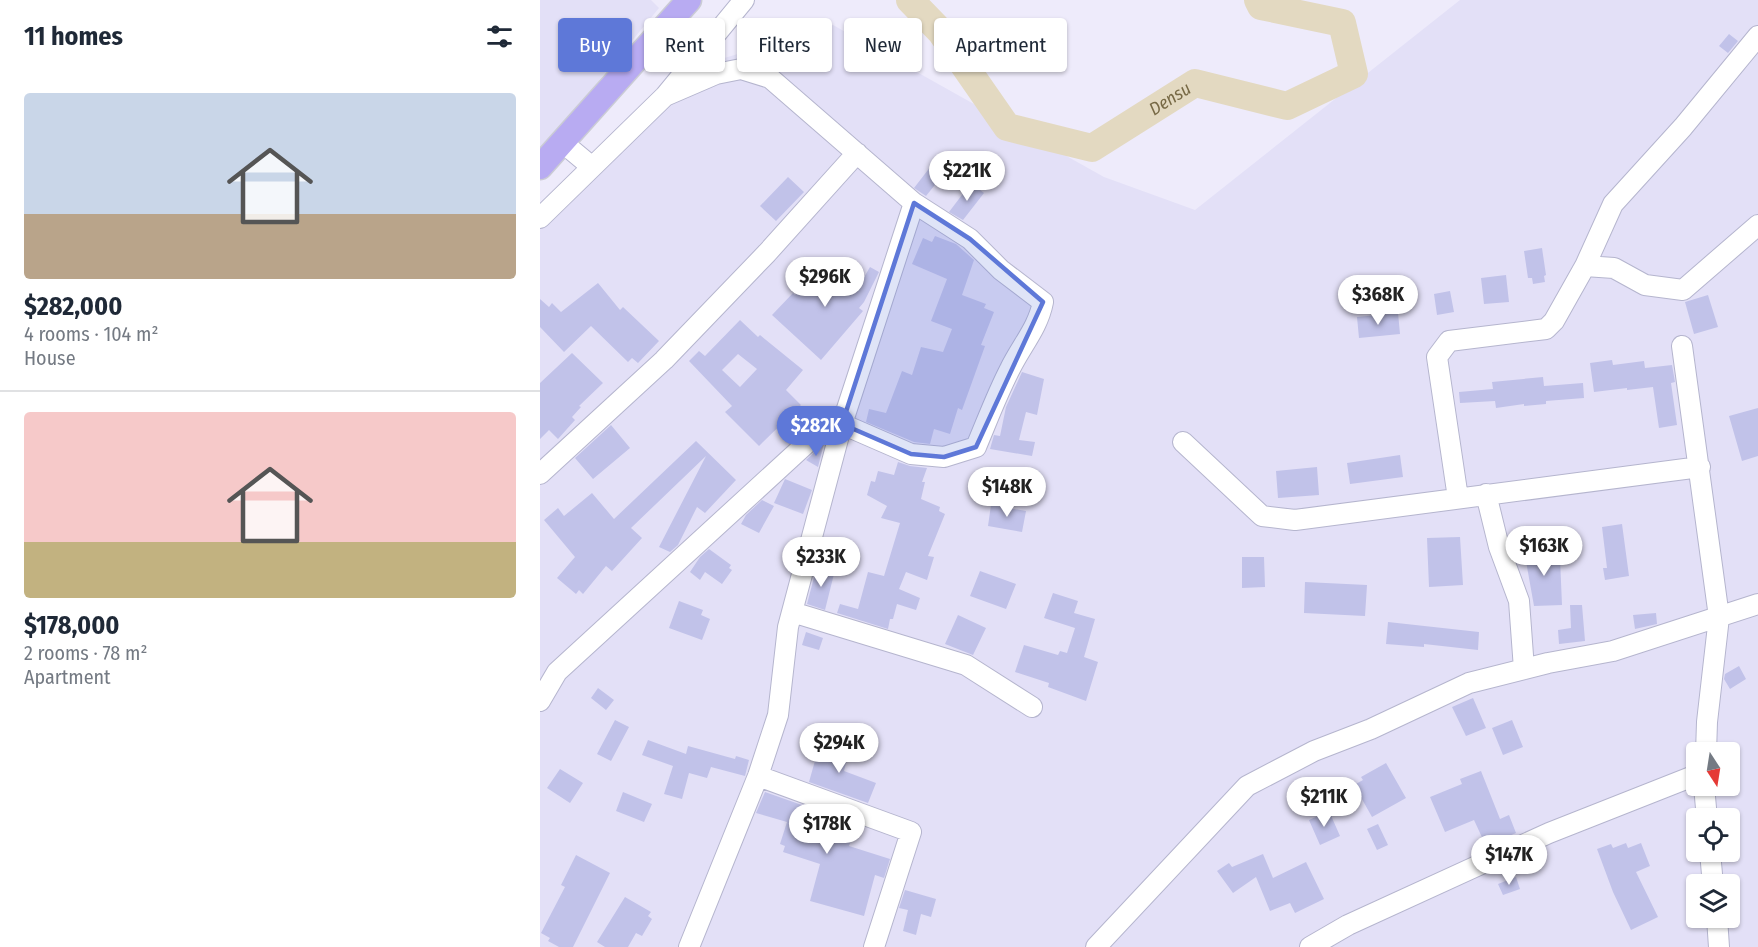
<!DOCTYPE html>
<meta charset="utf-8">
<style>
body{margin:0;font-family:"Fira Sans Condensed",sans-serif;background:#f6f6f7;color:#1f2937;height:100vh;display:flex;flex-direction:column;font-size:22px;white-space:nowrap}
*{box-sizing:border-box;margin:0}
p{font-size:20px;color:#747a83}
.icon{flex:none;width:33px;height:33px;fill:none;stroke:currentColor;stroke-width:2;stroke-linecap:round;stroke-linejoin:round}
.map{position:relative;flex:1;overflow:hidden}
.side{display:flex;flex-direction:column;background:#fff;width:540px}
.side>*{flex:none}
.top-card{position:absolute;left:18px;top:18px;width:570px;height:54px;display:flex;gap:12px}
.needle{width:39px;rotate:168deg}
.controls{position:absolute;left:1146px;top:742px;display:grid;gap:12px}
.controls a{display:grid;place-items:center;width:54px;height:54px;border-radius:6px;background:#fff;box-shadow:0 2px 4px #0004;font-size:30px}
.price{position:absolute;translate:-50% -51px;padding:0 14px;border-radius:21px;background:#fff;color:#222;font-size:20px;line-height:39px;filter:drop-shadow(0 2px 3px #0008)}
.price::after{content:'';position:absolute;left:50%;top:36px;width:18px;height:14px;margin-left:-9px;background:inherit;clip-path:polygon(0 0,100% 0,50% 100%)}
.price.on{background:#5e78d8;color:#fff}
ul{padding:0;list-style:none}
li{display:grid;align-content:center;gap:12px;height:318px;padding:0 24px}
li+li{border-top:2px solid #e0e1e3}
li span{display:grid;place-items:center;height:186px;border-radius:6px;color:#555}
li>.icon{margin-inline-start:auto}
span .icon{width:108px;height:108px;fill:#fffc;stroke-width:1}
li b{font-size:26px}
h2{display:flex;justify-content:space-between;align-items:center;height:72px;padding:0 24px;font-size:26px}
.pill{padding:0 21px;border-radius:6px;background:#fff;box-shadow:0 2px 4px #0004;font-size:21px;line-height:54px}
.pill.on{background:#5e78d8;color:#fff}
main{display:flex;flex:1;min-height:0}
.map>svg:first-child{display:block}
.residential{fill:#e3e0f7;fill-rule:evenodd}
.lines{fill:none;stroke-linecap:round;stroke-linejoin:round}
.river{stroke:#e3d9c1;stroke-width:28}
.building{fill:#c1c2e9;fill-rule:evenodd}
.minor-casing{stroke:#b5b5ce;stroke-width:22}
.major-casing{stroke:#cacbd5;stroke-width:27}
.minor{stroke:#fff;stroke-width:20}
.major{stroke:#b8abf2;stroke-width:24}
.marked{fill:#5e78d8;fill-opacity:0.2;stroke:#5e78d8;stroke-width:4.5;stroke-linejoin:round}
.labels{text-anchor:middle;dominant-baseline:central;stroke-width:4.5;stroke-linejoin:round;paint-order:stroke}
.water-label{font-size:18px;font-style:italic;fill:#776945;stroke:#f4f2fe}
</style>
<main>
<section class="side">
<h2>11 homes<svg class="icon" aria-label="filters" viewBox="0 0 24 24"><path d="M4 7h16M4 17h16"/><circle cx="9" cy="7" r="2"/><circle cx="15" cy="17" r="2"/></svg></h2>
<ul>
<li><span style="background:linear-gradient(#c9d6e8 65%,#b9a48a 0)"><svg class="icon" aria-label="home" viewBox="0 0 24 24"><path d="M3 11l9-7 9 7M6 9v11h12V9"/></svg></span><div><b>$282,000</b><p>4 rooms · 104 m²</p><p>House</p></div></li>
<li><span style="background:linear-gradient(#f6c9c9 70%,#c2b280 0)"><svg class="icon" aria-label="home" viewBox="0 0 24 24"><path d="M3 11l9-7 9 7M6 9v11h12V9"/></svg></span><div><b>$178,000</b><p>2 rooms · 78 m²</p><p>Apartment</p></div></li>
</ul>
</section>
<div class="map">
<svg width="1218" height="947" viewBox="0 0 1218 947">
<rect width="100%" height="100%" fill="#eeebfb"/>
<path class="residential" d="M0,0h111l8,8 -119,144z
M920,0h298v947h-1218v-735l135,-139 158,-48 271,152 91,33zM1156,753h34v33h-34zM1156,819h34v33h-34zM1156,885h34v33h-34z"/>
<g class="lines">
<path class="river" id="s1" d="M370,0l31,32 66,95 85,21 103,-65 92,23 67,-32 -12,-51 -81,-17 -3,-6"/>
</g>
<path class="building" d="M1189,34l9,7 -10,12 -9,-7z
M398,157l12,9 -24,30 -12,-8z
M248,177l16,15 -28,29 -16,-15z
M431,183l13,10 -21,27 -14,-8z
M395,236l21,8 18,16 -12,35 24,9 -2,4 10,4 -13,33 4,1 -23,64 -4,-2 -8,26 -16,-5 -4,15 -16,-2 -48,-20 3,-13 17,4 16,-42 10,4 9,-28 22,5 9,-23 -21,-8 16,-42 -35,-15 11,-26 9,4z
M1002,248l4,27 -2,1 1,6 -12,2 -1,-6h-4l-4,-27z
M289,260l30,26 11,-19 9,5 -15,30 -5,6 4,3 -42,49 -49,-45 21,-22 2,2z
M966,275l3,27 -25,2 -3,-26z
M58,283l22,27 3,-3 36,34 -21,22 -6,-5 -4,4 -37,-36 -27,26 -24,-25v-28l9,8 3,-4 9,9z
M910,291l4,21 -17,3 -3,-21z
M1168,295l10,32 -24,7 -9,-32z
M858,313l2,21 -41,4 -2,-21z
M200,320l18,17 2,-2 43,35 -17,20 15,15 -42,41 -34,-34 7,-6 -43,-45 10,-10 6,5zM198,354l19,15 -17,18 -18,-17z
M32,353l31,30 -24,23 2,1 -9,10 3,3 -17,19 -9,-9 -9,9v-56z
M1072,360l1,5 31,-4 1,7 27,-3 3,17 -4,1 6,42 -18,3 -6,-41 -26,3v-2l-33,4 -4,-29z
M482,372l22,7 -7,36 -11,-3 -7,28 16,2 -3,14 -42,-7 4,-14 6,1 6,-29z
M1003,377l1,9 39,-3 1,15 -38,3v3l-22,2v-2l-28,4 -1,-7 -35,2 -1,-11 34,-3 -1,-7z
M1218,408v48l-16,5 -13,-45z
M71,425l19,23 -37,31 -18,-21z
M156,441l40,39 -31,33 -8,-6 -19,38 -8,7 -11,-5 47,-91 -75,72 11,10 -30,33 -6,-5 -23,28 -4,-4 -3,4 -19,-16 18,-21 -31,-37 14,-12 6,8 28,-23 22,26z
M284,443l-6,24 -12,-7z
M860,455l3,22 -53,7 -3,-21z
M358,462l12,4 17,2 -5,14h3l-4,17 19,8 -1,4 6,3 -17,42 6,1 -7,23 -21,-8 -7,17 21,9 -4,12 -19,-6 -4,15h-3l-2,10 -51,-16 3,-9 18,5 10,-37 16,4 16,-53 -19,-5 6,-12 -20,-11 4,-14 4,1 3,-11 16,4z
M777,467l2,28 -41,3 -2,-27z
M245,479l27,11 -9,24 -29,-11z
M222,500l12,6 -15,27 -18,-9 5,-9z
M451,505l35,6 -4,21 -34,-6z
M1082,524l7,52 -24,4 -2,-12h4l-5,-41z
M920,537l3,48 -34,2 -2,-49z
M1006,546l2,14 12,-2 2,47 -28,1 -10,-56z
M169,549l22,16 -2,3 3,2 -10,14 -17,-12 -5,8 -10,-8 10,-15z
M702,557h22l1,30 -23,1z
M277,566l18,4 -10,40 -18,-6z
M440,571l36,13 -10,25 -36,-13z
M765,582l62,3 -2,31 -61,-3z
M513,593l25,8 -4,12 21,6 -11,38 14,5 -12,39 -38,-14 1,-4 -34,-11 9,-27 34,10 2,-4 7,2 8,-25 -31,-10z
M139,601l24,9 -2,5 9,4 -8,21 -33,-12z
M1030,605h12l3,36 -26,3 -1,-14 13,-2z
M1116,613l1,11 -22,5 -2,-14z
M418,615l28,13 -13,27 -28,-11z
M848,622l91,10 -1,18 -54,-6v3l-38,-3z
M266,632l17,6 -4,12 -17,-5z
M1199,666l7,13 -16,10 -6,-10 1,-5z
M58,688l16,12 -8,10 -15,-12z
M933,698l13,30 -20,8 -14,-29z
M75,720l14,7 -18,34 -14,-7z
M972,720l11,27 -20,8 -11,-27z
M108,740l38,14 2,-8 47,13 1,-3 13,4 -4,16 -34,-9 -4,11 -18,-5 -7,26 -18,-5 9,-28 -31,-11z
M280,743l29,8 -5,20 32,12 -8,20 -59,-21z
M846,763l20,35 -34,19 -18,-32 9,-5 -2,-3z
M20,769l23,14 -13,20 -23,-15z
M941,771l19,48 9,-4 7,18 -30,13 -12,-26 -29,12 -15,-35 32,-13 -2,-5z
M83,792l29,12 -8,18 -28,-11z
M225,792l68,24 -5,16 23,9 -2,5 41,13 -6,19 -9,-3 -11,41 -54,-15 10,-37 -37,-12 2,-6 -5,-2 7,-22 -31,-9z
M789,811l11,25 -20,9 -11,-25z
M838,824l10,21 -11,5 -10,-21z
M1086,843l2,5 13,-5 9,23 -14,6 22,45 -27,13 -18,-38 -16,-43 14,-5 2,4z
M723,854l10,24 33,-16 18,37 -29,14 -5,-10 -20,8 -14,-34 -23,16 -16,-22 12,-8 3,4z
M36,855l34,18 -37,74h-14l-11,-6 2,-3 -9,-5 24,-46 -4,-2z
M976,877l4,12 -17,6 -5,-11z
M365,890l31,9 -5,18 -10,-3 -5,21 -13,-4 5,-21 -9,-2z
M85,897l26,15 -3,4 4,3 -10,17 -6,-3 -8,14h-23l-8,-5z"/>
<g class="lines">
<g class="minor-casing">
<path id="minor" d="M125,96l51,-22 25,-5 29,9 144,125 -72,221 -54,203 -10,88 -20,61 -69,171
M22,142l30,25
M0,218l125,-122 79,-96
M1045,266l28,-62 70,-77 75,-91
M1142,346l37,271 -12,105 -1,31
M643,442l79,74 33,4 405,-53
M0,474l124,-114 103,-107 90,-100
M946,494l13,53 20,54 5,68
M918,498l-21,-141 12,-16 97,-12 8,-8 31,-55 29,2 31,17 38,5 75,-65
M252,612l174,53 66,42
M0,701l17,-29 262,-240 23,-8 69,30 33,3 32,-10c11,-26 21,-53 34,-78 11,-23 28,-41 33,-67l-42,-32 -31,-31 -56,-36
M218,776l153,56 -37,115
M1164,786l3,33
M1170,852l3,33
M1177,918l2,29
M556,947l151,-161 67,-35 57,-22 98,-46 79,-20 65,-12 145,-47
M770,947l38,-22 201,-92 147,-58"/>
</g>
<g class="major-casing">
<path id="major" d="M0,167l149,-167"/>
</g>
<use href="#minor" class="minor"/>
<use href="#major" class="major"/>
</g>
<path class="marked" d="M374,203l56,36 73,63 -67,145 -32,10 -33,-3 -69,-30z"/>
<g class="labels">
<g class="water-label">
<text stroke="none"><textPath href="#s1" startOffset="340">Densu</textPath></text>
</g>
</g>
</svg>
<div class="controls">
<a><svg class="needle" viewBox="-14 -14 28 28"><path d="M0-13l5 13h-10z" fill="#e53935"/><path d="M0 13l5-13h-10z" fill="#747a83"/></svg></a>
<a><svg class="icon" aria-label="locate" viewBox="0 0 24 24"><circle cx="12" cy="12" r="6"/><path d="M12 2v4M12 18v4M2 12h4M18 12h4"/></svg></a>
<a><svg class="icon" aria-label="layers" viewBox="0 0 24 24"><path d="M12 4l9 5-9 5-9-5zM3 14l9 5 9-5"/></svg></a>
</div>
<b class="price" style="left:427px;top:202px">$221K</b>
<b class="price" style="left:285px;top:308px">$296K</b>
<b class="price" style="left:838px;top:326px">$368K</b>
<b class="price on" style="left:276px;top:457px">$282K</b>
<b class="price" style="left:467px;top:518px">$148K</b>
<b class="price" style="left:1004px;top:577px">$163K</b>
<b class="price" style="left:281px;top:588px">$233K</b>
<b class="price" style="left:299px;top:774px">$294K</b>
<b class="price" style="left:784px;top:828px">$211K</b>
<b class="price" style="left:287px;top:855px">$178K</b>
<b class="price" style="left:969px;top:886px">$147K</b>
<div class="top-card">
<a class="pill on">Buy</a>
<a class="pill">Rent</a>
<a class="pill">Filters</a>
<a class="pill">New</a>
<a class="pill">Apartment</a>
</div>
</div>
</main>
